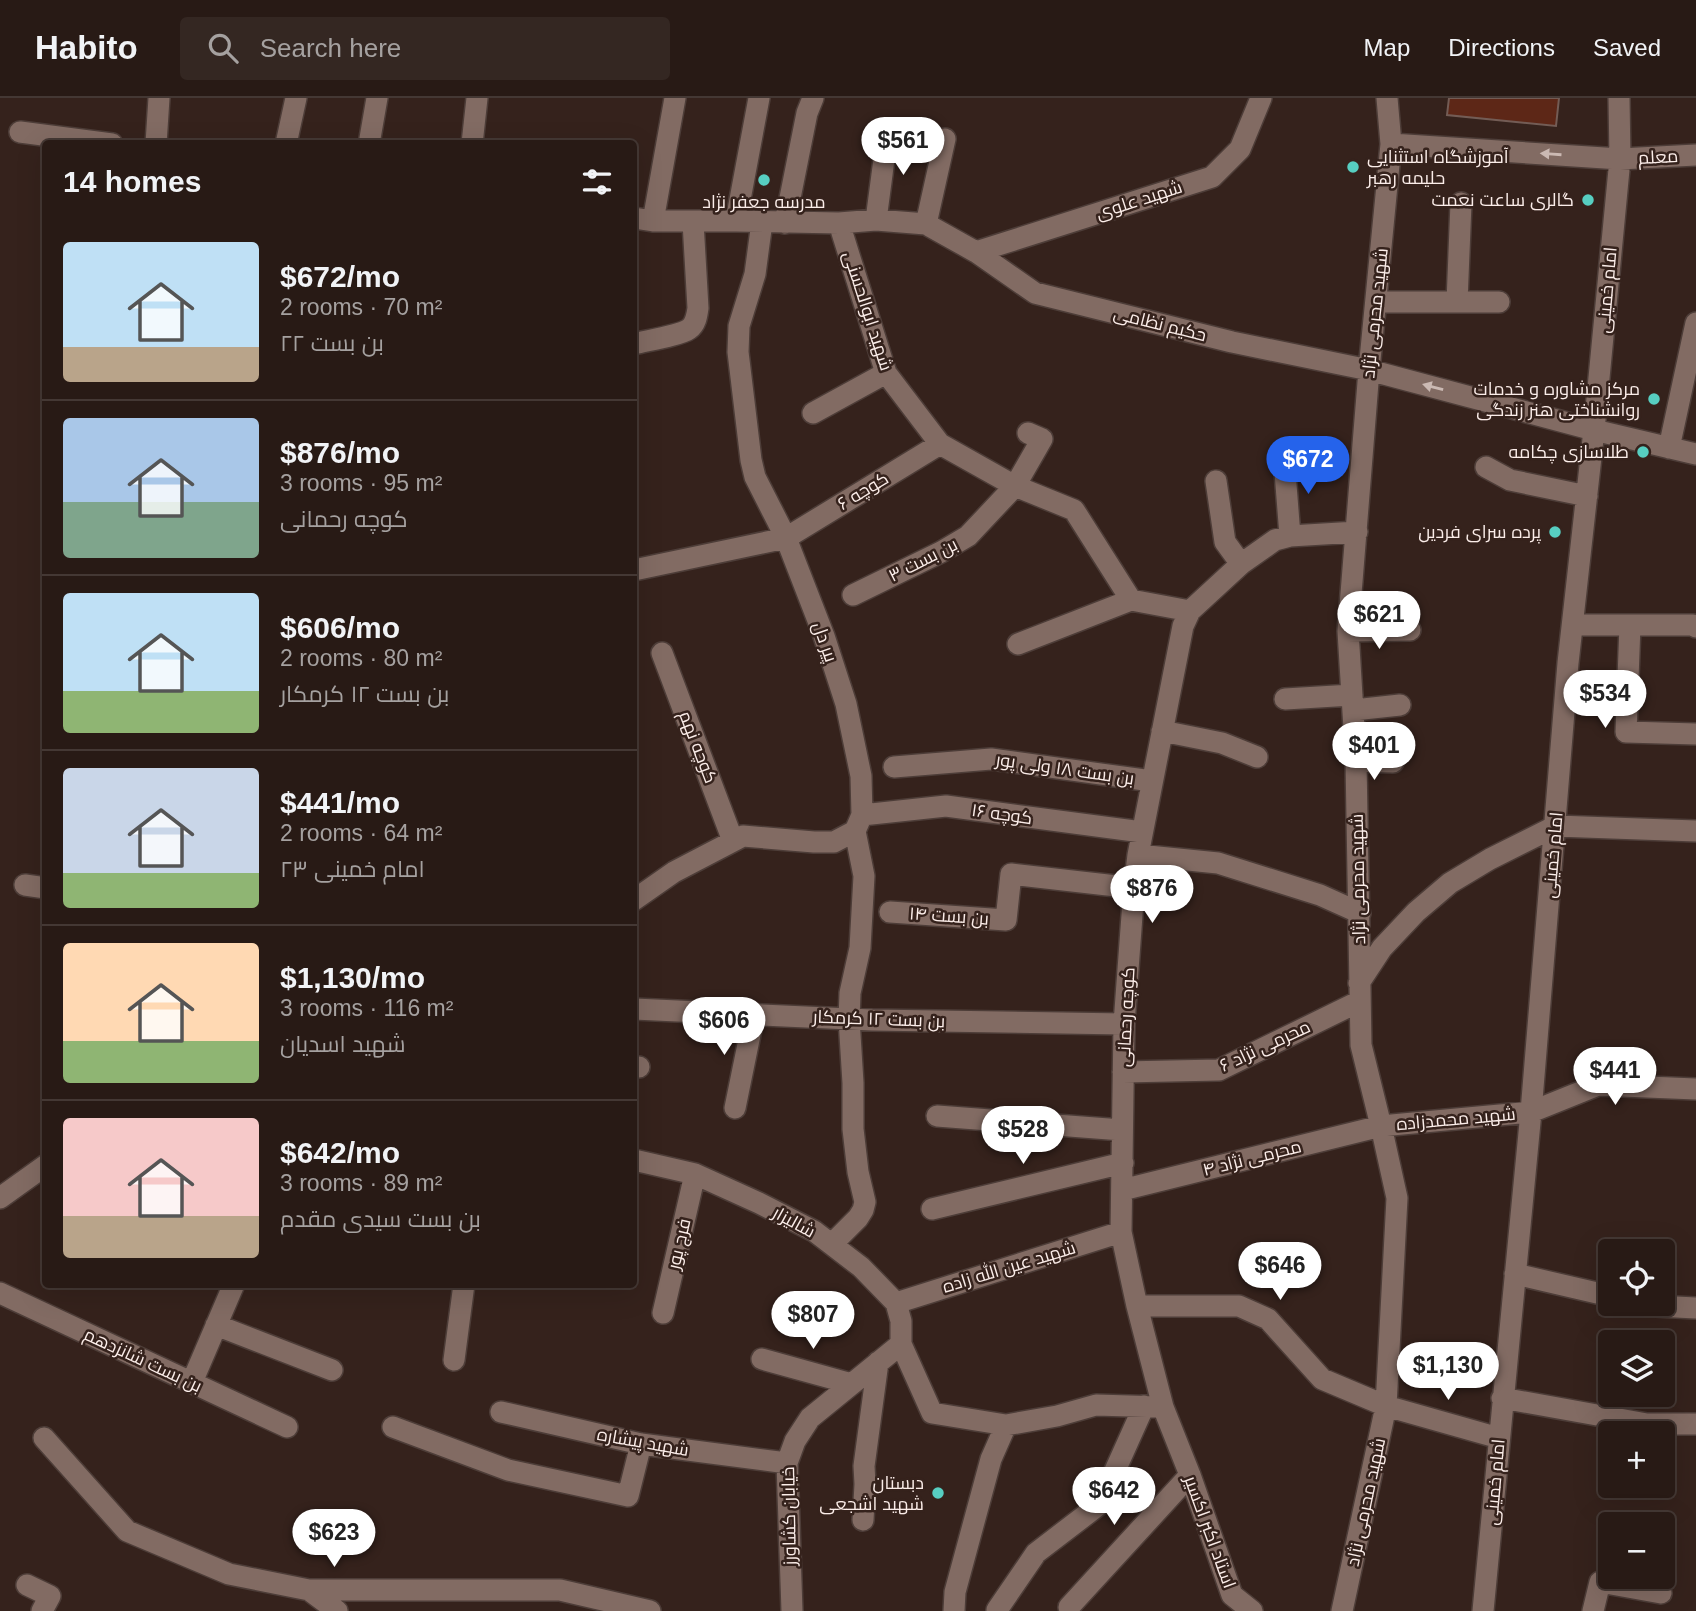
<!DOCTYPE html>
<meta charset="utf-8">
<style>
body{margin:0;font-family:Helvetica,Cairo,sans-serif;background:#342722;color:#f1f3f6;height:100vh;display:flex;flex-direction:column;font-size:26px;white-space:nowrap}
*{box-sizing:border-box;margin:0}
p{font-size:23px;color:#a5a1a0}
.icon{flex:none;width:38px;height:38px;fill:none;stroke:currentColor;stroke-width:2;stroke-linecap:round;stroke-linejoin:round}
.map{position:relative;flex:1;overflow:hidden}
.side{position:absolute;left:42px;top:42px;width:595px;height:1148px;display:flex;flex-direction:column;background:#281a15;border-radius:7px;box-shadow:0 7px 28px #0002,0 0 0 2px #443834}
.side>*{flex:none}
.buttons{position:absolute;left:1598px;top:1141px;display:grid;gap:14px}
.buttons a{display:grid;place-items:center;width:77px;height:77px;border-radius:7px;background:#281a15;box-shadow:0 7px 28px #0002,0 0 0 2px #443834;font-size:35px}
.price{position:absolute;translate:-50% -60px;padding:0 16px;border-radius:24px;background:#fff;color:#222;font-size:23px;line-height:46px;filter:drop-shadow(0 2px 4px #0008)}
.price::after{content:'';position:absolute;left:50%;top:42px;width:21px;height:16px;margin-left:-10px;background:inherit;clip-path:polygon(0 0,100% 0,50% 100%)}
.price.on{background:#2563eb;color:#fff}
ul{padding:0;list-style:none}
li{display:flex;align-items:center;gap:21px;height:175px;padding:0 21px}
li+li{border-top:2px solid #443834}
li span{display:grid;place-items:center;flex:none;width:196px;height:140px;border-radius:7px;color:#555}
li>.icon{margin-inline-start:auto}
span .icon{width:84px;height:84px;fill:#fffc;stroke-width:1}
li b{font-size:30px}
h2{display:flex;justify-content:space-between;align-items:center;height:84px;padding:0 21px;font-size:30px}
header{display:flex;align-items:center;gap:42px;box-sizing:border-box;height:98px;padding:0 35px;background:#281a15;border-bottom:2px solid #443834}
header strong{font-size:33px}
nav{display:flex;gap:38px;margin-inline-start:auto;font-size:24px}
.search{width:490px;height:63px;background:#342722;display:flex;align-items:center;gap:18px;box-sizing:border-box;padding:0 24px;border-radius:7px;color:#a5a1a0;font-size:26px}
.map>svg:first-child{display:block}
.building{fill:#5d2717;stroke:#735c55;stroke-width:2}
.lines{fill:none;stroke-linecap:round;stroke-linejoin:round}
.minor-casing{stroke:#4d3d38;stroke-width:24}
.minor{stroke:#826b63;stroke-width:21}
.oneway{fill:#cbb9b3}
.poi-dot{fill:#57cec1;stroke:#35221c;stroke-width:2.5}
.labels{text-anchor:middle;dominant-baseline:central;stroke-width:5;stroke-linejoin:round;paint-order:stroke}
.poi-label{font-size:18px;fill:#fbede9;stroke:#35221c;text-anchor:end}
.street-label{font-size:18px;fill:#fbede9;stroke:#35221c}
</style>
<header>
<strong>Habito</strong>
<div class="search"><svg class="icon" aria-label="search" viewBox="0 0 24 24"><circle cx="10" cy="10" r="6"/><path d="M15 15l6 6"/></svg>Search here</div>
<nav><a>Map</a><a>Directions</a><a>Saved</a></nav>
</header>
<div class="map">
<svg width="1696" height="1513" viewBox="0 0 1696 1513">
<rect width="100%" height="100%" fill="#35221c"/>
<path class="building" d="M1449,0h110l-3,28 -109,-11z"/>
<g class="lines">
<g class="minor-casing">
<path id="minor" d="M20,34l92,12
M156,46l3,-46
M286,46l10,-46
M369,46l8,-46
M472,46l5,-46
M1391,46l229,15 76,-4
M634,120l19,3h83l103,2 37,-3 50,4 50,28 59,41 197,49 137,28 225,60 102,24
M876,122l12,-91
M653,123l22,-123
M736,123l23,-123
M785,125l22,-110 6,-15
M839,125l47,150 54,71 75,42 59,24 57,90 59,11
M926,126l19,-85
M976,154l236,-75 28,-28 21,-51
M1376,204h123
M1457,204l4,-99
M634,246c11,-3 47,-9 55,-15 7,-5 8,-14 9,-21l-5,-86
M813,315l73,-40
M1669,350l27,-125
M1284,361l6,77
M1486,369l24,13 77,16
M1216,383l9,61 16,22
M634,472l152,-32 154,-94
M853,497l88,-43 27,-16 47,-50 27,-47 -14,-6
M1573,527h120l3,2
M1630,527l-4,107 70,2
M1348,533l62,-1
M1018,546l113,-44
M662,555l71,188
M1285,601l67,-4
M1354,612l46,-5
M1162,633l60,12 35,14
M1356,663l37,1
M894,669l97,-8 161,22
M862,717l84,-9 196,26
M1138,757l80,8 102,32 40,18
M25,787l21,3
M634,802l40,-28 69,-36 71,6h20l21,-11 7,-16 -1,-39 -15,-72 -22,-68 -38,-98 -31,-61 -4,-17 -13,-108 1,-26 16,-52 7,-52
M890,814l116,8 5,-46 123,14
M1359,885l23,-35 34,-36 34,-29 40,-24 66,-33 140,5
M634,911l238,11 252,4
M634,969h5
M1123,974l96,-2 141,-69
M735,1010l19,-93
M937,1018l185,14
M634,1062l61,14 64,29 55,28 47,36 35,36 5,18v23l31,69 74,12 51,-9 39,-11 67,2
M1122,1092l259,-64 150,-14 67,-27 98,4
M0,1100l46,-33
M932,1111l191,-46
M832,1146l26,-26 5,-8 2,-8 -7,-30 -5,-43v-46l-4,-64 1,-26 10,-45 4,-72 -9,-45
M1515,1176l95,22
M0,1195l287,134
M896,1205l225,-71
M1644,1206l12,2 40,2
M1137,1208h102l29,13 54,60 64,27 113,32
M663,1215l32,-139
M216,1227l116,45
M762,1261l90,25
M454,1262l10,-76
M192,1284l42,-98
M1502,1300l145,26h49
M501,1314l140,32 146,19
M393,1329l115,43 120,26 13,-52
M44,1340l83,93 102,43 80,16h251l90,21
M863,1422l2,-36 -1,-18 14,-104
M27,1487l23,11 -8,15
M309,1492l28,21
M1069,1509l121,-132
M997,1512l39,-57 64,-49 44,-98
M792,1513l-5,-148 8,-22 15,-23 91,-74
M954,1513l1,-19 36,-133 15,-34
M1252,1513l-20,-16 -42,-120 -27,-68 -26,-101 -16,-74 3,-208 10,-136 4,-33 45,-229 7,-15 51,-47 34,-24 15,-4 67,-4
M1342,1513l44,-205 11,-208 -16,-72 -20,-81 -5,-284 -8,-130 21,-261 22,-226 -4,-46
M1483,1513l48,-499 37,-449 26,-233 26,-271 -1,-61
M1593,1513l7,-29 61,11"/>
</g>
<use href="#minor" class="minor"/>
</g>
<defs><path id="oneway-solid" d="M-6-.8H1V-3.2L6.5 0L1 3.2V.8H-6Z" transform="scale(1.75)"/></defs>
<g class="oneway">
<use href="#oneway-solid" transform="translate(1551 56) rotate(-176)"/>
<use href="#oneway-solid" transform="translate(1433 289) rotate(-165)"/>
</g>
<g class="poi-dot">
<circle cx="1353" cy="69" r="7"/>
<circle cx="764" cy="82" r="7"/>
<circle cx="1588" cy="102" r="7"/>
<circle cx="1654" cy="301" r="7"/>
<circle cx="1643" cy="354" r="7"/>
<circle cx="1555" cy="434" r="7"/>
<circle cx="938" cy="1395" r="7"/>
</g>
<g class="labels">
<g class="poi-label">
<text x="1367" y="59" text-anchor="start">آموزشگاه استثنایی<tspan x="1367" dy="21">حلیمه رهبر</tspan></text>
<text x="1574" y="102">گالری ساعت نعمت</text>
<text x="764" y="104" text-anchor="middle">مدرسه جعفر نژاد</text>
<text x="1640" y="291">مرکز مشاوره و خدمات<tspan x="1640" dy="21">روانشناختی هنر زندگی</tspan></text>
<text x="1629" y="354">طلاسازی چکامه</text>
<text x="1541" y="434">پرده سرای فردین</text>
<text x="924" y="1385">دبستان<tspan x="924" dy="21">شهید اشجعی</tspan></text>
</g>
<g class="street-label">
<text transform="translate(1658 59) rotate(-3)">معلم</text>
<text transform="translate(1139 102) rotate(-18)">شهید علوی</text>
<text transform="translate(1607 192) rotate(-85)">امام خمینی</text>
<text transform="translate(868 213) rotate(72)">شهید ابوالحسنی</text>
<text transform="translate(1375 215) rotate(-84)">شهید محرمی نژاد</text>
<text transform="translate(1160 226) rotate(14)">حکیم نظامی</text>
<text transform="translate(863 393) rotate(-31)">کوچه ۶</text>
<text transform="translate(923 462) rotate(-27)">بن بست ۳</text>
<text transform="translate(825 544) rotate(71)">پیر دل</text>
<text transform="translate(698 649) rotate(69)">کوچه نهم</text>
<text transform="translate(1065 671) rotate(8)">بن بست ۱۸ ولی پور</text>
<text transform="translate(1002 716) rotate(8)">کوچه ۱۶</text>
<text transform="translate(1553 757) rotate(-85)">امام خمینی</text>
<text transform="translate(1358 781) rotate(-91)">شهید محرمی نژاد</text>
<text transform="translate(949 818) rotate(4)">بن بست ۱۴</text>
<text transform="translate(1126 919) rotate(-87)">کوچه رحمانی</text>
<text transform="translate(879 921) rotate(2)">بن بست ۱۲ کرمکار</text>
<text transform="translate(1265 948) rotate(-25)">محرمی نژاد ۶</text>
<text transform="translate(1456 1021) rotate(-5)">شهید محمدزاده</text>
<text transform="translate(1252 1060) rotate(-14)">محرمی نژاد ۴</text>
<text transform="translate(794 1124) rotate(29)">شالیزار</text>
<text transform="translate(679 1146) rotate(-77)">فرج پور</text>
<text transform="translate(1009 1169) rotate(-17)">شهید عین الله زاده</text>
<text transform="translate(143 1262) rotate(25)">بن بست شانزدهم</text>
<text transform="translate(643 1344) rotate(10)">شهید پیشاره</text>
<text transform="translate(1495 1384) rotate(-85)">امام خمینی</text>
<text transform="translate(1366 1404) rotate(-78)">شهید محرمی نژاد</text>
<text transform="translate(789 1418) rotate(-91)">خیابان کشاورز</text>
<text transform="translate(1210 1434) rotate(70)">استاد اکبر اکسیر</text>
</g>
</g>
</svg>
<div class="buttons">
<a><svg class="icon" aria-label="locate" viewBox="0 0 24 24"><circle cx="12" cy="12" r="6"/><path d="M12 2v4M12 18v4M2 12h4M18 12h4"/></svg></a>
<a><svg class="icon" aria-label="layers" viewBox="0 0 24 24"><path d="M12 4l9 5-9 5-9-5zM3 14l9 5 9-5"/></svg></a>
<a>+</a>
<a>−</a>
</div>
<b class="price" style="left:903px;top:79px">$561</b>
<b class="price on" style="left:1308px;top:398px">$672</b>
<b class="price" style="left:1379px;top:553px">$621</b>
<b class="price" style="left:1605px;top:632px">$534</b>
<b class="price" style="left:1374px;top:684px">$401</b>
<b class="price" style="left:1152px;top:827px">$876</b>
<b class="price" style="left:724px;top:959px">$606</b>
<b class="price" style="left:1615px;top:1009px">$441</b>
<b class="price" style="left:1023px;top:1068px">$528</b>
<b class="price" style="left:1280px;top:1204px">$646</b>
<b class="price" style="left:813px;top:1253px">$807</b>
<b class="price" style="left:1448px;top:1304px">$1,130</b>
<b class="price" style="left:1114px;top:1429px">$642</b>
<b class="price" style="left:334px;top:1471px">$623</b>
<section class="side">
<h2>14 homes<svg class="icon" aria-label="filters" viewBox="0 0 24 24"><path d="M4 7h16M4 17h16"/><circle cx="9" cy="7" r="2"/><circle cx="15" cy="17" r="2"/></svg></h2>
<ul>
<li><span style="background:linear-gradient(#bfe0f5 75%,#b9a48a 0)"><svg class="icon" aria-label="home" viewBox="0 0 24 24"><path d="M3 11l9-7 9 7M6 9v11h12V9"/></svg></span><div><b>$672/mo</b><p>2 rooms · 70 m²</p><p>بن بست ۲۲</p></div></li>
<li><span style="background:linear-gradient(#a9c7e8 60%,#7fa58c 0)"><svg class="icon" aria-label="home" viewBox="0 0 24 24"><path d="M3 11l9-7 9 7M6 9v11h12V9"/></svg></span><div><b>$876/mo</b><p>3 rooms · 95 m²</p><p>کوچه رحمانی</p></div></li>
<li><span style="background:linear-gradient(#bfe0f5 70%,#8fb573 0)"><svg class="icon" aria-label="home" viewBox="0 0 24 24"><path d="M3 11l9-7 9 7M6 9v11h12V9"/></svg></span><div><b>$606/mo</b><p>2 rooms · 80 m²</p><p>بن بست ۱۲ کرمکار</p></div></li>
<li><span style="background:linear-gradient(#c9d6e8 75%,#8fb573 0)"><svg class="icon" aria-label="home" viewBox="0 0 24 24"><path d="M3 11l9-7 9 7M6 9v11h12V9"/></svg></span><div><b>$441/mo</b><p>2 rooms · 64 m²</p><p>امام خمینی ۲۳</p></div></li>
<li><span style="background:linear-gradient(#ffd9b3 70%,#8fb573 0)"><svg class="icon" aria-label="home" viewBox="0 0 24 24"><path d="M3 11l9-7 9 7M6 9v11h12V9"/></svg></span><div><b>$1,130/mo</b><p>3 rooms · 116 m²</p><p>شهید اسدیان</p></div></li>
<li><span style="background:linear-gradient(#f6c9c9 70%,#b9a48a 0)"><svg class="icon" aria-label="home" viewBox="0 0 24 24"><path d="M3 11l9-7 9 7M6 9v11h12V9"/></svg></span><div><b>$642/mo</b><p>3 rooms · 89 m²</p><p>بن بست سیدی مقدم</p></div></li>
</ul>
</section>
</div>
